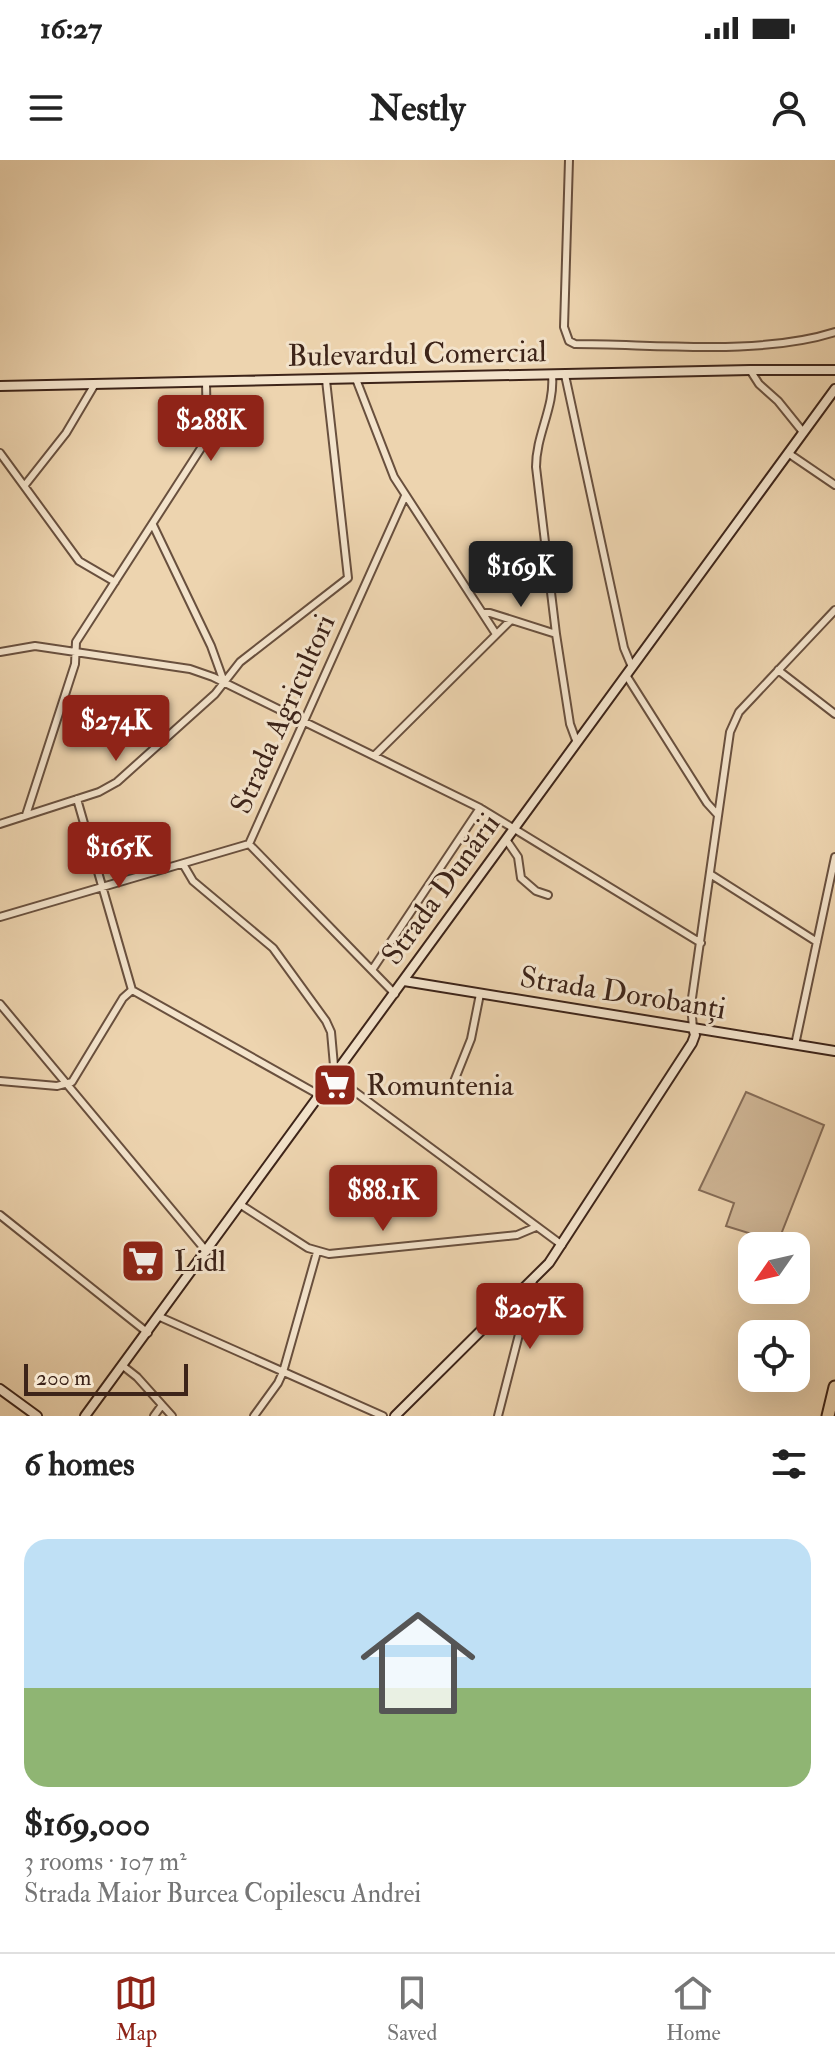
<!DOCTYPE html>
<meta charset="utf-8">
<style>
body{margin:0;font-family:"IM FELL Double Pica",serif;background:#f2f2f2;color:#222;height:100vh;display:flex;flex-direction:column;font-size:30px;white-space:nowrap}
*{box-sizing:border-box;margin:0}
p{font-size:26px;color:#767676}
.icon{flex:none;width:44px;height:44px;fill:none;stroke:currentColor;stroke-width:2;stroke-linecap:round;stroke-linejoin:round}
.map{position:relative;height:1256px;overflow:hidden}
.panel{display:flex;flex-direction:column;background:#fff;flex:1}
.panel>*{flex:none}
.needle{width:52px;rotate:236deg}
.fabs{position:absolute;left:738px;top:1072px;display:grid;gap:16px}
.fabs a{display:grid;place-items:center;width:72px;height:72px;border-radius:16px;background:#fff;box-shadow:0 8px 32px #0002;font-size:40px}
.scale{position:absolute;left:24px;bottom:20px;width:164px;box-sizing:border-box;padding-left:8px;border:4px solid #3d2419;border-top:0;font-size:22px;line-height:28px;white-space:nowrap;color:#3d2419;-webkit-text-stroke:6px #f3e3cb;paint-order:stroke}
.price{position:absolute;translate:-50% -68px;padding:0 18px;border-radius:8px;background:#8f2418;color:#fff;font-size:26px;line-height:52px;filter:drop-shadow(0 2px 4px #0008)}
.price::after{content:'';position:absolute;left:50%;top:48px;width:24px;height:18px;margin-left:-12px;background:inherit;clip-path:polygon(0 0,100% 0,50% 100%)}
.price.on{background:#222;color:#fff}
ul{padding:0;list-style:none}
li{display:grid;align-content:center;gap:16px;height:424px;padding:0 24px}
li+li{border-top:2px solid #e0e0e0}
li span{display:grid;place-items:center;height:248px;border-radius:24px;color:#555}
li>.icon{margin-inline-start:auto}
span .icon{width:144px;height:144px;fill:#fffc;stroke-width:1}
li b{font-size:34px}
h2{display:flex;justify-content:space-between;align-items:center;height:96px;padding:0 24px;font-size:34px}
.status{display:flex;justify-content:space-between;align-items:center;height:56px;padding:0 40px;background:#fff;direction:ltr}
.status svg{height:22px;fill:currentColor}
header{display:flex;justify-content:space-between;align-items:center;height:104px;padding:0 24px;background:#fff;font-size:36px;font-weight:700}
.tab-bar{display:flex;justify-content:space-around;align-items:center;height:112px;border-top:2px solid #e0e0e0;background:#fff;font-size:22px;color:#767676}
.tab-bar a{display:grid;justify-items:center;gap:4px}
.tab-bar .on{color:#8f2418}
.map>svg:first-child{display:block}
.green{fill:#cfb696;stroke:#866d58;stroke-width:2}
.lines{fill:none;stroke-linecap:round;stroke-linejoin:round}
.street-casing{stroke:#69503e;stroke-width:10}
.secondary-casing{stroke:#3d2419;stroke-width:12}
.highway-casing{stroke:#3d2419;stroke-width:15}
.street{stroke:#f3e3cb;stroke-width:6}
.secondary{stroke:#f3e3cb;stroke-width:8}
.highway{stroke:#edd4af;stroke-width:11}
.labels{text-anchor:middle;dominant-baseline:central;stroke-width:6;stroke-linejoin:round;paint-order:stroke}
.street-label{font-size:30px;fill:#3d2419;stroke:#f3e3cb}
.poi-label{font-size:30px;fill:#3d2419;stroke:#f3e3cb;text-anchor:start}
</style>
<div class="status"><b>16:27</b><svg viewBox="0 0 49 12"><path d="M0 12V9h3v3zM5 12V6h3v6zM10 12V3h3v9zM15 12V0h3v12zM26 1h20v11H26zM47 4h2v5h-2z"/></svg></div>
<header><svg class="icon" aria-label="menu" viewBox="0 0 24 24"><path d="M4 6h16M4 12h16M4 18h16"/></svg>Nestly<svg class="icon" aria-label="person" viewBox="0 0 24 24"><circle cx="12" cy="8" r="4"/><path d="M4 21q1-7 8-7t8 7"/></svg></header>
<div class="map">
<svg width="835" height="1256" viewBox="0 0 835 1256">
<rect width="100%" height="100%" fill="#edd4af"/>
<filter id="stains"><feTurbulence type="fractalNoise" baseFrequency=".0025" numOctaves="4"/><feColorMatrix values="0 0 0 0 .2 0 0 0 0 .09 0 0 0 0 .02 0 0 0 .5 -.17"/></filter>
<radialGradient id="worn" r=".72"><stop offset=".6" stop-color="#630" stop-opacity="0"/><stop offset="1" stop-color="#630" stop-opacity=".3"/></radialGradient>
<path class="green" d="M746,932l78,33 -46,117 -52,-16 8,-23 -35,-13z"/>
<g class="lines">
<g class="street-casing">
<path id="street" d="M569,0l-5,167 5,14 6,3c79,0 185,12 260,-12
M750,210l9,14 19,17 25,31
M552,215c3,32 -16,59 -16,92l20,167 14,90 7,19
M565,215l59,273 8,19
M356,219l38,98 102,157
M0,293l79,108 36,21
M788,293l47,32
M25,325l41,-52 29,-49
M153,365l58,121 13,36
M483,453h7l66,21
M0,492l35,-6 155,23 23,8 267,131 221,135
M778,510l57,44
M626,515l81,128 10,11
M375,595l135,-134
M77,639l55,191
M26,655l49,-151 1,-22 129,-200 2,-7 -1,-53
M0,664l99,-32 18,-10 98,-88 25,-32 108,-84 -22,-198
M507,681l11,16 3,21 15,13 12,4
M249,684l146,150
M183,704l10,17 80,67 53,73 5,11 4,45 227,168
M710,714l107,68
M0,757l249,-73 156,-348
M372,810l108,-162
M132,830l189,106
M0,844l207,248
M693,868l-2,-23 39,-273 9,-20 96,-102
M795,885l40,-188
M0,921l57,5 15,-4 51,-84 9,-8
M453,924l18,-45 9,-45
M241,1045l67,43 21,6 188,-19 19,-8
M0,1055l148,118
M160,1157l223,99
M123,1206l14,11 35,39
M154,1256l8,-11
M254,1256l24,-33 5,-11 34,-120
M498,1256l35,-136"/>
</g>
<g class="secondary-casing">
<path id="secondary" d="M0,226l750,-16h85
M404,821l431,70
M0,1229l37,27
M85,1256l750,-1027
M395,1256l154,-153 143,-220 3,-8 -2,-7"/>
</g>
<g class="highway-casing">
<path id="highway" d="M828,1256l7,-29"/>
</g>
<use href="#street" class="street"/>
<use href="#secondary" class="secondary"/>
<use href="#highway" class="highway"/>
</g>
<defs>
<g id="supermarket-square" transform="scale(2.3)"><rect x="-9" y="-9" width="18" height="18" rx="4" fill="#8f2418" stroke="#f3e3cb"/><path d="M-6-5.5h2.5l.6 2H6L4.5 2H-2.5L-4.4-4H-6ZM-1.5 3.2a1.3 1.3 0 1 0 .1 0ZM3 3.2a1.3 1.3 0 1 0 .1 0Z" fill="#fff"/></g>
</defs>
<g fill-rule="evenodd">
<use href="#supermarket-square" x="335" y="925"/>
<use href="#supermarket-square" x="143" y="1101"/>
</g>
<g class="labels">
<g class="street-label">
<text transform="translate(417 194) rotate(-1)">Bulevardul Comercial</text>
<text transform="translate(283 554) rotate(-66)">Strada Agricultori</text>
<text transform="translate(441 729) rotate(-54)">Strada Dunării</text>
<text transform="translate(623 833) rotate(9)">Strada Dorobanți</text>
</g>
<g class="poi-label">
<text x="366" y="925">Romuntenia</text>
<text x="174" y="1101">Lidl</text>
</g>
</g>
<rect width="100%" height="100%" filter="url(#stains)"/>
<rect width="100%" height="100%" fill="url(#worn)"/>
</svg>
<div class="fabs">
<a><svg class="needle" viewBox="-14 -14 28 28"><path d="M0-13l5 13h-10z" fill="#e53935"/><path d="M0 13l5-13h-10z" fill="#767676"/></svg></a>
<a><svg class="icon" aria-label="locate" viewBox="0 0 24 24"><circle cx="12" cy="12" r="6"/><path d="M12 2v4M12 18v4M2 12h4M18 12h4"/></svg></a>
</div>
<div class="scale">200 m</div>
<b class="price" style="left:211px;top:303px">$288K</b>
<b class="price on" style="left:521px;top:449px">$169K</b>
<b class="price" style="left:116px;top:603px">$274K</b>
<b class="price" style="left:119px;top:730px">$165K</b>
<b class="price" style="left:383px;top:1073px">$88.1K</b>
<b class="price" style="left:530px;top:1191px">$207K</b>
</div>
<section class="panel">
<h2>6 homes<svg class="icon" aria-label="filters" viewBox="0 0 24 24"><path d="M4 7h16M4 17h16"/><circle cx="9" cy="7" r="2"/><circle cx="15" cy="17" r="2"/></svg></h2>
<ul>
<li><span style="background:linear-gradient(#bfe0f5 60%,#8fb573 0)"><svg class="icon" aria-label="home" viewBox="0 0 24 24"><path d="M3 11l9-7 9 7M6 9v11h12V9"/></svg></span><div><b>$169,000</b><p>3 rooms · 107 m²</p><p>Strada Maior Burcea Copilescu Andrei</p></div></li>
</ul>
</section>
<nav class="tab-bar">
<a class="on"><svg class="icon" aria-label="map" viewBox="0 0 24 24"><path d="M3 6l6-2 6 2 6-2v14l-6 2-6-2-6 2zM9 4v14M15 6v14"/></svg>Map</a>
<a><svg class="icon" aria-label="saved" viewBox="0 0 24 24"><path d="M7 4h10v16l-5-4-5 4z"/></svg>Saved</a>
<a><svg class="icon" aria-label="home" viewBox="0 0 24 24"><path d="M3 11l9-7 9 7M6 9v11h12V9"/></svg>Home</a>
</nav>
